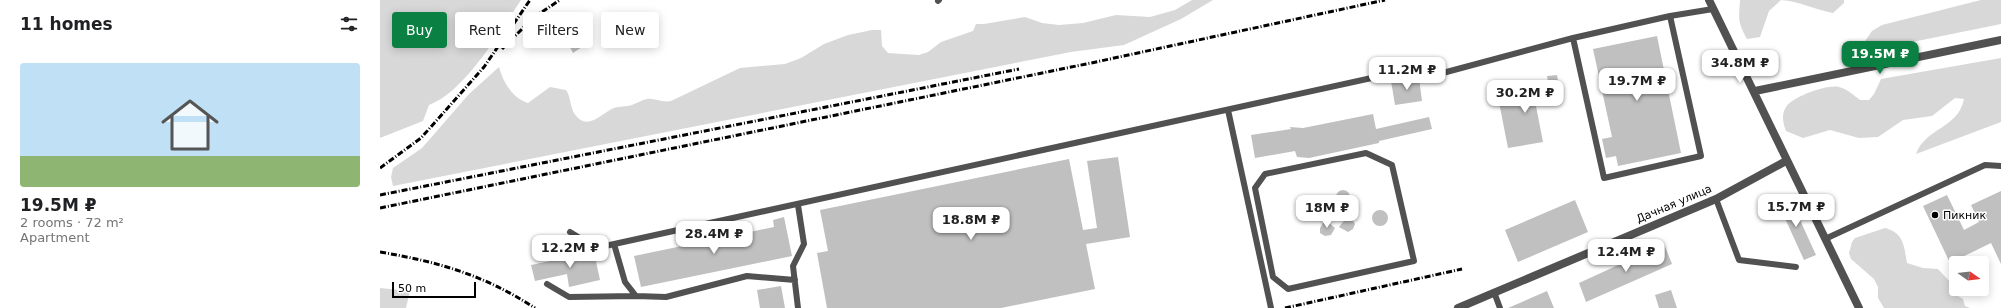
<!DOCTYPE html>
<meta charset="utf-8">
<style>
body{margin:0;font-family:"DejaVu Sans",sans-serif;background:#f2f2f2;color:#202124;height:100vh;display:flex;flex-direction:column;font-size:15px;white-space:nowrap}
*{box-sizing:border-box;margin:0}
p{font-size:13px;color:#757577}
.icon{flex:none;width:22px;height:22px;fill:none;stroke:currentColor;stroke-width:2;stroke-linecap:round;stroke-linejoin:round}
.map{position:relative;flex:1;overflow:hidden}
.sheet{display:flex;flex-direction:column;background:#fff;width:380px}
.sheet>*{flex:none}
.banner{position:absolute;left:12px;top:12px;width:380px;height:36px;display:flex;gap:8px}
.needle{width:26px;rotate:104deg}
.tools{position:absolute;left:1569px;top:256px;display:grid;gap:8px}
.tools a{display:grid;place-items:center;width:40px;height:40px;border-radius:4px;background:#fff;box-shadow:0 2px 10px #0003;font-size:20px}
.scale{position:absolute;left:12px;bottom:10px;width:84px;box-sizing:border-box;padding-left:4px;border:2px solid #000;border-top:0;font-size:11px;line-height:14px;white-space:nowrap;color:#000;-webkit-text-stroke:3px #fff;paint-order:stroke}
.price{position:absolute;translate:-50% -34px;padding:0 9px;border-radius:8px;background:#fff;color:#222;font-size:13px;line-height:26px;filter:drop-shadow(0 1px 2px #0008)}
.price::after{content:'';position:absolute;left:50%;top:24px;width:12px;height:9px;margin-left:-6px;background:inherit;clip-path:polygon(0 0,100% 0,50% 100%)}
.price.on{background:#0b8043;color:#fff}
ul{padding:0;list-style:none}
li{display:grid;align-content:center;gap:8px;height:212px;padding:0 20px}
li span{display:grid;place-items:center;height:124px;border-radius:4px;color:#555}
li>.icon{margin-inline-start:auto}
span .icon{width:72px;height:72px;fill:#fffc;stroke-width:1}
li b{font-size:17px}
h2{display:flex;justify-content:space-between;align-items:center;height:48px;padding:0 20px;font-size:17px}
.tag{padding:0 14px;border-radius:4px;background:#fff;box-shadow:0 2px 10px #0003;font-size:14px;line-height:36px}
.tag.on{background:#0b8043;color:#fff}
main{display:flex;flex:1;min-height:0}
.map>svg:first-child{display:block}
.green{fill:#d8d8d8}
.building{fill:#c0c0c0}
.lines{fill:none;stroke-linecap:round;stroke-linejoin:round}
.service{stroke:#515151;stroke-width:6}
.minor{stroke:#515151;stroke-width:8}
.rail{stroke:#000;stroke-width:3;stroke-dasharray:6 2 1 2;stroke-linecap:butt}
.poi-dot{fill:#000;stroke:#fff;stroke-width:1.5}
.labels{text-anchor:middle;dominant-baseline:central;stroke-width:3;stroke-linejoin:round;paint-order:stroke}
.street-label{font-size:11px;fill:#000;stroke:#fff}
.poi-label{font-size:11px;fill:#000;stroke:#fff;text-anchor:start}
</style>
<main>
<section class="sheet">
<h2>11 homes<svg class="icon" aria-label="filters" viewBox="0 0 24 24"><path d="M4 7h16M4 17h16"/><circle cx="9" cy="7" r="2"/><circle cx="15" cy="17" r="2"/></svg></h2>
<ul>
<li><span style="background:linear-gradient(#bfe0f5 75%,#8fb573 0)"><svg class="icon" aria-label="home" viewBox="0 0 24 24"><path d="M3 11l9-7 9 7M6 9v11h12V9"/></svg></span><div><b>19.5M ₽</b><p>2 rooms · 72 m²</p><p>Apartment</p></div></li>
</ul>
</section>
<div class="map">
<svg width="1621" height="308" viewBox="0 0 1621 308">
<rect width="100%" height="100%" fill="#fff"/>
<path class="green" d="M0,0h141c-20,30 -57,93 -92,105l-6,16 -43,17z
M812,0h21l-32,19 -57,26 -53,7 -678,134 -2,-9 2,-9 29,-20 47,-54 30,-27c4,15 13,31 29,36l22,-16 16,3c6,8 3,20 12,28 12,11 25,-6 36,-10 5,-2 12,-1 18,-3 5,-2 10,-5 15,-6 8,-1 15,4 24,2l69,-33 45,-4 16,-6 23,-14 24,-9 24,-5h9l1,16 6,7 31,2 9,-3 13,-10 32,-11 3,-7h8l41,-7 17,6 17,2 24,-2 33,-8 34,2 25,-7z
M1360,0h104v3l-11,10c-18,-3 -34,-12 -52,-13l-12,11 -9,26 -13,2c-10,-18 -8,-20 -7,-39z
M1601,0h20v24l-128,26 -8,-9 7,-10 10,-6z
M1621,58v64l-85,32c10,-27 42,-25 48,-55l-9,-1 -23,18 -29,4 -25,17 -19,1 -29,-8 -27,8 -17,-7c-3,-8 -5,-16 0,-24 6,-10 41,-23 53,-20 9,2 14,8 21,13h9l5,-6 7,-15z
M1505,228c19,5 19,18 22,35l16,5 15,1 15,16 5,11 5,3 2,7 5,2h-86l-6,-10v-11l-4,-8 -23,-20 -2,-6 3,-11 3,-4z
M0,288l30,3 -4,17h-26z"/>
<path class="building" d="M191,27l11,20 -9,6 -11,-21z
M1277,36l24,117 -63,13 -2,-10 -10,2 -4,-19 10,-2 -19,-88z
M1177,75l4,21 -26,5 8,41 -35,6 -10,-51 51,-10 -2,-11z
M1039,78l3,23 -27,4 -4,-24z
M993,114l3,15 53,-12 3,12 -53,12v2l-70,15 -12,-1 -2,-6 -40,7 -4,-23 40,-6 -1,-2 13,1z
M738,157l12,80 -44,7 9,45 -94,19h-174l-10,-55 11,-2 -8,-41 249,-51 14,71 14,-2 -10,-67z
M956 197a7 7 0 1 1 14 0a7 7 0 1 1-14 0Z
M1621,191v73l-10,-21 -41,20 -27,-57 24,-11 17,35 15,-8 -8,-17z
M1409,196l27,59 -12,5 -27,-59z
M1195,200l13,32 -70,30 -13,-32z
M992 218a8 8 0 1 1 16 0a8 8 0 1 1-16 0Z
M404,217l8,39 -151,31 -7,-31 140,-29 -1,-7z
M967,217l5,2 3,5 -2,5 -5,3 -9,-5z
M943,223h6l6,5 -4,7 -6,1 -5,-3v-5z
M1284,244l8,20 -86,38 -7,-19z
M214,252l6,28 -31,7 -2,-13 -32,7 -4,-16z
M401,286l4,22h-25l-3,-18z
M1291,290l6,18h-18l-4,-13z
M1167,291l7,17h-46z"/>
<g class="lines">
<path class="service" d="M558,1l1,-1
M1290,16l31,140 -97,22 -31,-140 97,-22 43,-7
M848,110l43,198
M986,153l26,12 22,96 -126,28 -15,-12 -18,-89 10,-14z
M1336,199l23,61 57,7
M418,205l6,39 -11,22 5,42
M190,232l26,16 803,-176 40,2 134,-36
M1445,239l160,-74 16,1
M234,244l11,38 11,14 30,1 81,-21 48,4
M167,284l22,13 67,-1
M1114,292l6,16"/>
<path class="minor" d="M1329,0l150,308
M1375,91l246,-51
M1078,308l258,-109 70,-38"/>
<path class="rail" d="M122,49l32,-32 26,-17
M0,168l41,-30 63,-71 46,-67
M0,195l639,-126
M0,208l711,-145 294,-63
M0,252c59,10 104,23 155,56
M905,308l177,-39"/>
</g>
<circle class="poi-dot" cx="1555" cy="215" r="4"/>
<g class="labels">
<g class="street-label">
<text transform="translate(1294 204) rotate(-23)">Дачная улица</text>
</g>
<g class="poi-label">
<text x="1563" y="215">Пикник</text>
</g>
</g>
</svg>
<div class="tools">
<a><svg class="needle" viewBox="-14 -14 28 28"><path d="M0-13l5 13h-10z" fill="#e53935"/><path d="M0 13l5-13h-10z" fill="#757577"/></svg></a>
</div>
<div class="scale">50 m</div>
<b class="price on" style="left:1500px;top:75px">19.5M ₽</b>
<b class="price" style="left:1360px;top:84px">34.8M ₽</b>
<b class="price" style="left:1027px;top:91px">11.2M ₽</b>
<b class="price" style="left:1257px;top:102px">19.7M ₽</b>
<b class="price" style="left:1145px;top:114px">30.2M ₽</b>
<b class="price" style="left:1416px;top:228px">15.7M ₽</b>
<b class="price" style="left:947px;top:229px">18M ₽</b>
<b class="price" style="left:591px;top:241px">18.8M ₽</b>
<b class="price" style="left:334px;top:255px">28.4M ₽</b>
<b class="price" style="left:190px;top:269px">12.2M ₽</b>
<b class="price" style="left:1246px;top:273px">12.4M ₽</b>
<div class="banner">
<a class="tag on">Buy</a>
<a class="tag">Rent</a>
<a class="tag">Filters</a>
<a class="tag">New</a>
</div>
</div>
</main>
